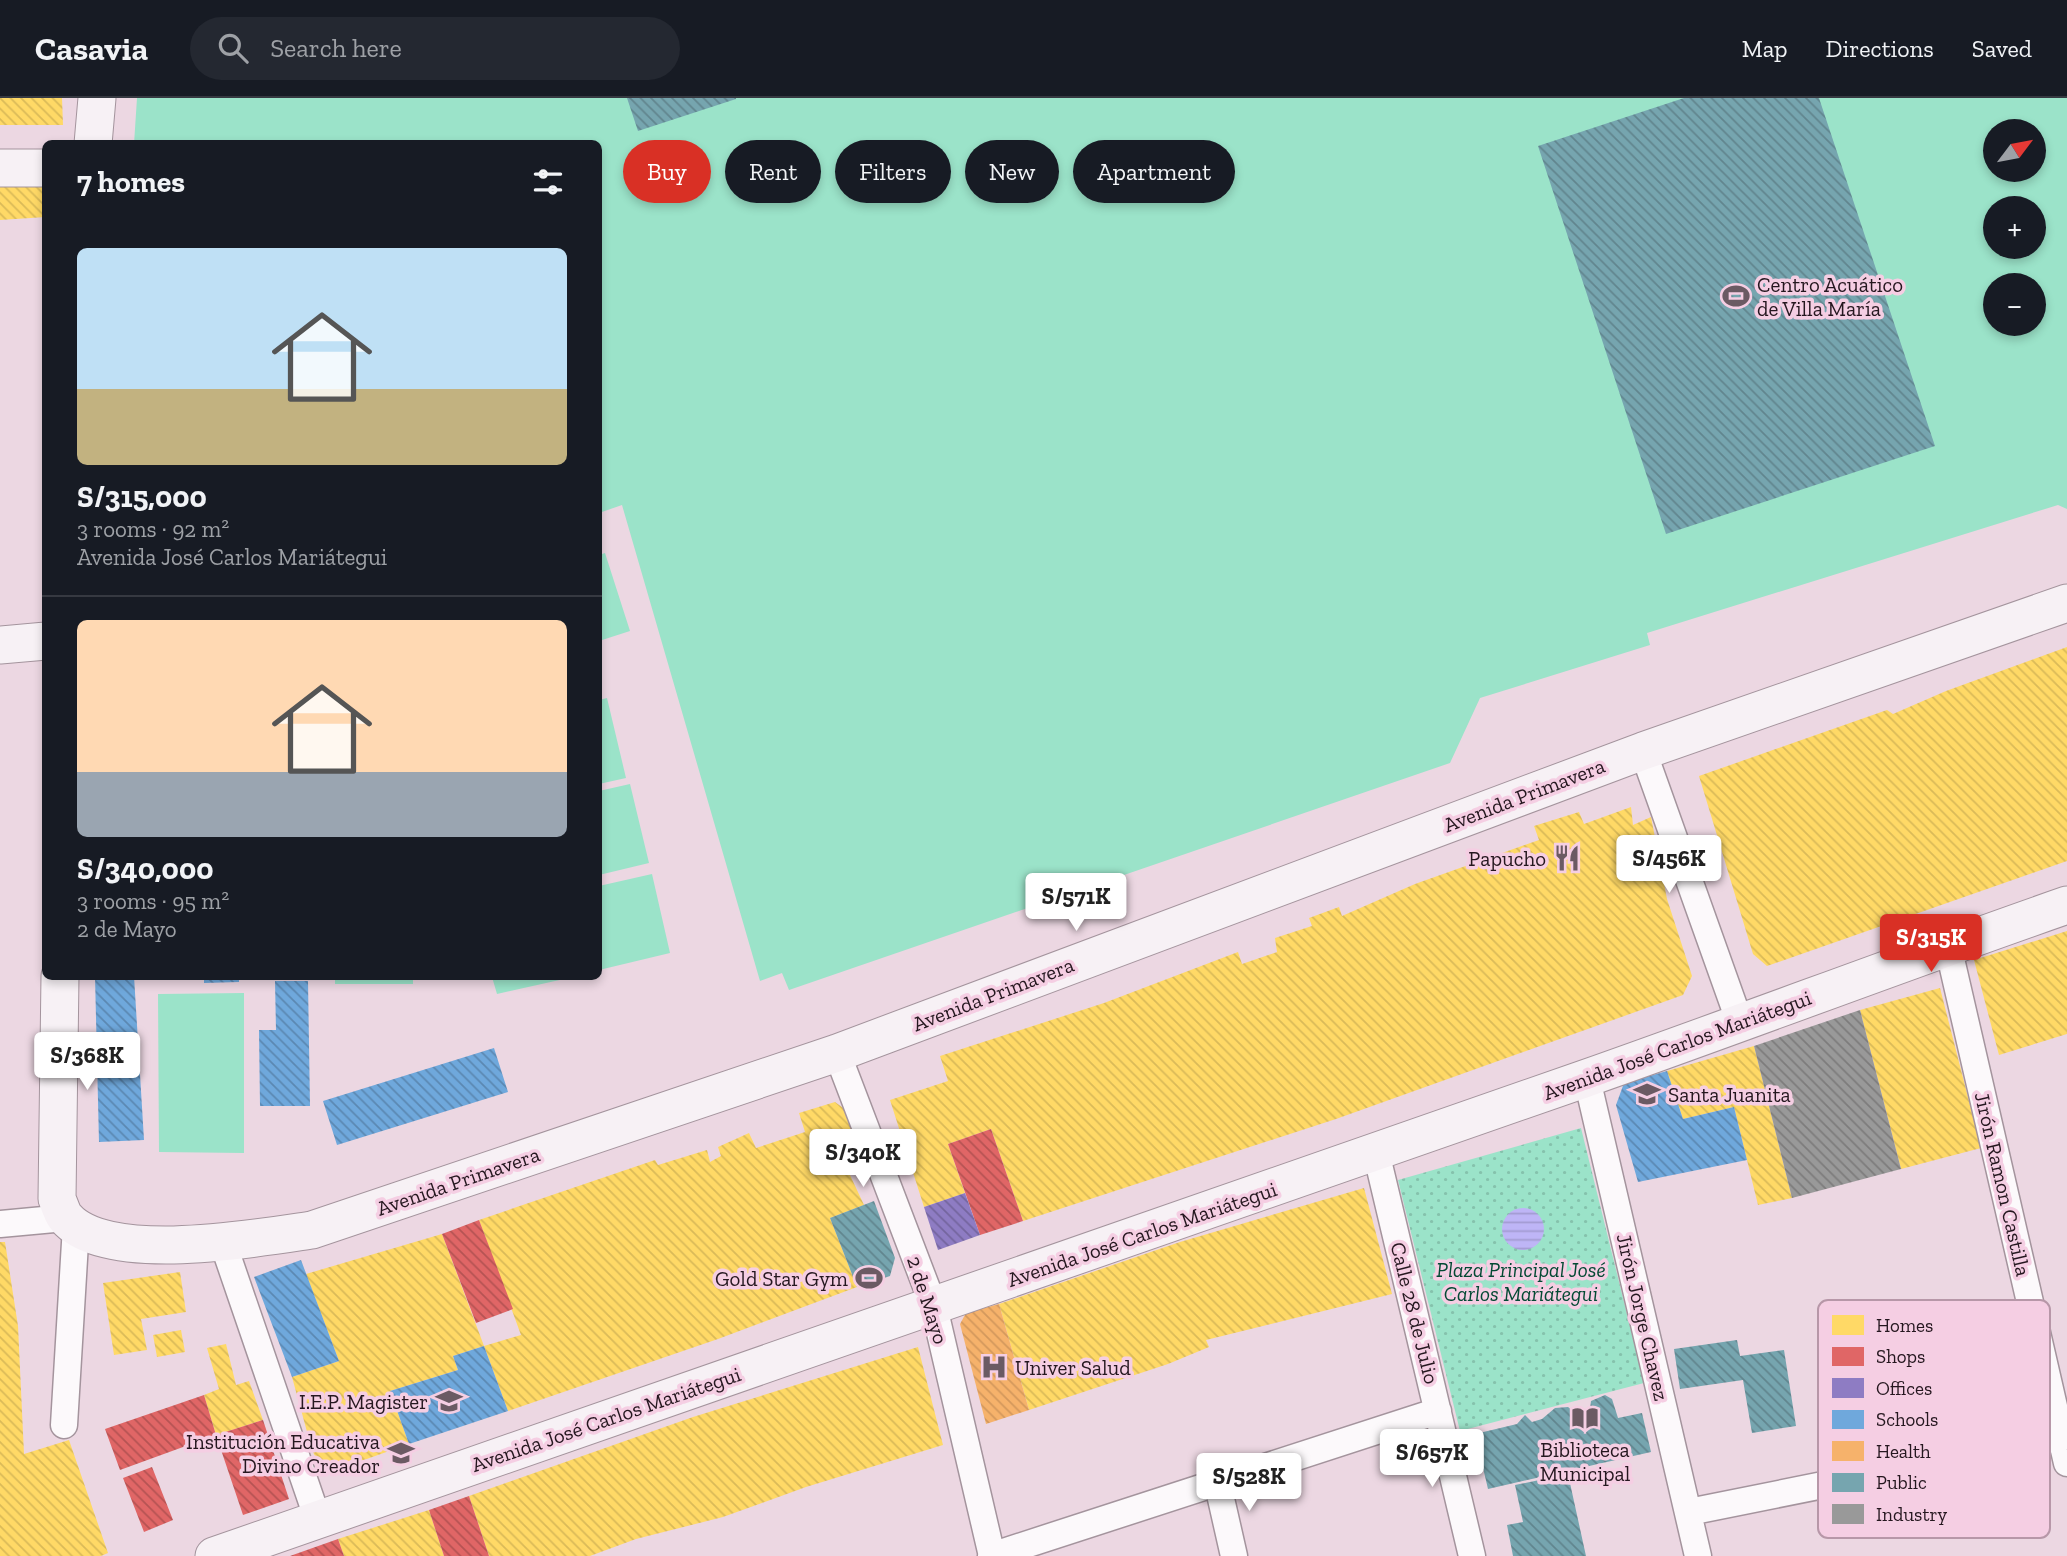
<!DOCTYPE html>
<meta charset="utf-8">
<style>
body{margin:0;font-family:"Zilla Slab",serif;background:#242831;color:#f1f3f6;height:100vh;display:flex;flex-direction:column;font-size:26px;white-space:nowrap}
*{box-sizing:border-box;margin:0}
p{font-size:23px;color:#9ea1a6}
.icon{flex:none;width:38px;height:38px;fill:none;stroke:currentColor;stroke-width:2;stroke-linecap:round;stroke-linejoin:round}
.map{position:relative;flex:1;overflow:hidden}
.drawer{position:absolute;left:42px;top:42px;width:560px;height:840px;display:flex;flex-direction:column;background:#171b24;border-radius:10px;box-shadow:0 4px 10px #0003}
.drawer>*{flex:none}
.hud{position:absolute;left:623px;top:42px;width:665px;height:63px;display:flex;gap:14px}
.needle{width:46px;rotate:58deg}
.tools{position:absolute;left:1983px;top:21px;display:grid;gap:14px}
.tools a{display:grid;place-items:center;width:63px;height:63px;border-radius:50%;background:#171b24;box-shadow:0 4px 10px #0003;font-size:35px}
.price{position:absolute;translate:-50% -60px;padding:0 16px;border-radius:7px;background:#fff;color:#222;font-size:23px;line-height:46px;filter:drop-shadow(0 2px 4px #0008)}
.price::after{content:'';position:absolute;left:50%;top:42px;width:21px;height:16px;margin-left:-10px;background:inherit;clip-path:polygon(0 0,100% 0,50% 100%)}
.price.selected{background:#d93025;color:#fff}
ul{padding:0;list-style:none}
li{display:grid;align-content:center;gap:14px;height:371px;padding:0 35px}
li+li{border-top:2px solid #363941}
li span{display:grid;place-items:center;height:217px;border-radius:10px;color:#555}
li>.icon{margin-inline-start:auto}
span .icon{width:126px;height:126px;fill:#fffc;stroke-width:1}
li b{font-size:30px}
h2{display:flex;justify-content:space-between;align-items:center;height:84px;padding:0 35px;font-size:30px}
.pill{padding:0 24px;border-radius:32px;background:#171b24;box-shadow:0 4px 10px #0003;font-size:24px;line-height:63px}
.pill.selected{background:#d93025;color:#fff}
header{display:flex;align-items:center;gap:42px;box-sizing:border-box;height:98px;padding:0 35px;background:#171b24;border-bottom:2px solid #363941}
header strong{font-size:33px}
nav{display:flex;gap:38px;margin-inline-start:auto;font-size:24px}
.search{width:490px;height:63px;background:#242831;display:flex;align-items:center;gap:18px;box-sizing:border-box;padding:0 24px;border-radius:38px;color:#9ea1a6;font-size:26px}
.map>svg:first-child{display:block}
.park{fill:url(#park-dots)}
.garden{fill:#9be3c9;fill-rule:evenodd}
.water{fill:url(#water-rules)}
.homes{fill:url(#homes-back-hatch)}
.shops{fill:url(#shops-back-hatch)}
.offices{fill:url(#offices-back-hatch)}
.schools{fill:url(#schools-back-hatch)}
.health{fill:url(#health-back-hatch)}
.public{fill:url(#public-back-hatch)}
.industry{fill:url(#industry-back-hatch)}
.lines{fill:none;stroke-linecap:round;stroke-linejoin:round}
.street-casing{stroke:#a4949d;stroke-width:29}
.secondary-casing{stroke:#a4949d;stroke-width:39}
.street{stroke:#fcf9fb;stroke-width:26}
.secondary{stroke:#f7f1f5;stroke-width:37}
.labels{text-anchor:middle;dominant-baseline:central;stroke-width:7;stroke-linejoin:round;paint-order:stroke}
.poi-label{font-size:21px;fill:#25171f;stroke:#f5cee3;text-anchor:end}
.street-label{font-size:21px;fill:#25171f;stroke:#f5cee3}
.park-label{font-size:21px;font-style:italic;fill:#034933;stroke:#f5cee3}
.key{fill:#f5cee3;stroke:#b797a8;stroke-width:2}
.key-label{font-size:19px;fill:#25171f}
</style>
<header>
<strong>Casavia</strong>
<div class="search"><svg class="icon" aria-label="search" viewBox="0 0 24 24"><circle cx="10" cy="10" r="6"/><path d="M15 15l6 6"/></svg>Search here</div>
<nav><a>Map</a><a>Directions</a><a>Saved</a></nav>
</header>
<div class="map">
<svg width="2067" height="1458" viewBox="0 0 2067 1458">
<defs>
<pattern id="park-dots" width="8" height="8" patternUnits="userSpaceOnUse" patternTransform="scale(1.75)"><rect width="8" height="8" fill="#9be3c9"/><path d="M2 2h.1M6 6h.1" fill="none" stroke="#85c2ac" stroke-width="1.8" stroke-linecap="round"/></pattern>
<pattern id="water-rules" width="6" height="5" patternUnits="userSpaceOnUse" patternTransform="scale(1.75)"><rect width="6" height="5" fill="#beb5f6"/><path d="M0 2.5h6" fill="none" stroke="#a39bd2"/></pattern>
<pattern id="homes-back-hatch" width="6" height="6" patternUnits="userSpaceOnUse" patternTransform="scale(1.75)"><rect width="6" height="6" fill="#ffd966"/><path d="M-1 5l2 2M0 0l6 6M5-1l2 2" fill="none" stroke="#daba58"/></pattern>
<pattern id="shops-back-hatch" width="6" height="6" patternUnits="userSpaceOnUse" patternTransform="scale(1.75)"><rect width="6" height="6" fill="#e06666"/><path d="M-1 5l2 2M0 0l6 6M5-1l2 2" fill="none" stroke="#b55353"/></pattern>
<pattern id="offices-back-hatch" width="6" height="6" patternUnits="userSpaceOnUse" patternTransform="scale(1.75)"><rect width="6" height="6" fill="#8e7cc3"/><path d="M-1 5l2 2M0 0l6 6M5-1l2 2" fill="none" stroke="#74659e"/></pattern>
<pattern id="schools-back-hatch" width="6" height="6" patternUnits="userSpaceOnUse" patternTransform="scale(1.75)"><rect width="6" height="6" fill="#6fa8dc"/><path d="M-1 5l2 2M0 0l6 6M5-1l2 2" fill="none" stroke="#5b88b2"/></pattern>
<pattern id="health-back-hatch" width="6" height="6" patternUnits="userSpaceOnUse" patternTransform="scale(1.75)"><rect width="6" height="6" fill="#f6b26b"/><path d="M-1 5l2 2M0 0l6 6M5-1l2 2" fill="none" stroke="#d3985c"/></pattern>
<pattern id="public-back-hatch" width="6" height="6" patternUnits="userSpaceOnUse" patternTransform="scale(1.75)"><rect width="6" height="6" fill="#76a5af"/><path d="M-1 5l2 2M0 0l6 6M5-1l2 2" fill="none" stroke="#61858e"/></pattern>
<pattern id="industry-back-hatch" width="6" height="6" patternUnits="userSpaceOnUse" patternTransform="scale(1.75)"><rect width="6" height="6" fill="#999"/><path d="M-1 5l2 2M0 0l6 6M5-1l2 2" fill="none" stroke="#7d7c7c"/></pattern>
</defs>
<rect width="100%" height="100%" fill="#ecd7e2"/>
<path class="park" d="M1581,1030l63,255 -184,48 -62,-251z"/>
<path class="garden" d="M137,0h1930v411l-9,-4 -411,128 3,12 -170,53 -30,65 -661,227 -7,-17 -22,8 -138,-476 -23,8 -1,-369h-464zM1995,33h39v39h-39zM1995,110h39v39h-39zM1995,187h39v39h-39z
M605,455l25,78 -31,10v-86z
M607,600l19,80 -27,6v-84z
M630,686l19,79 -50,12v-84z
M652,776l18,79 -71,17v-84z
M335,879h78v7h-78z
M492,879v-1l81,1 -76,17z
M244,895v160l-85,-1 -1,-158z"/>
<path class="water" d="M1502 1131a21 21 0 1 1 42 0a21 21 0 1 1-42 0Z"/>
<path class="homes" d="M0,0h62l1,27h-63z
M0,83l46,3v33l-46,3z
M2067,549v214l-300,105 -14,-12 -54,-178 188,-66 6,4 53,-23z
M1631,709l2,18 18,-8 16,82 25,77 -9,19 -347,124 -313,102 -32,-92 -43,15 17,49 -41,14 -34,-107 58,-19 -8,-25 164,-53 134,-51 4,12 35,-12 -2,-14 37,-12 -3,-8 30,-11 3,9 73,-32 124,-44 -5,-14 45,-14 5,12z
M2067,833v103l-68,21 -25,-95z
M1940,890l41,160 -80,21 -41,-159z
M1754,948l38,152 -34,7 -24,-98 -51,12 -16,-48z
M835,1004l11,8 14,43 -18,5 22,47 -34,13 27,69 -139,52 -210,72 -24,-65 37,-11 -42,-115 176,-60 3,5 49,-15 3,12 11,-6 -3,-9 31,-14 7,15 49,-16 -6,-19z
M1364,1090l28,106 -186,46 3,7 -41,17 -139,46 -30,-106 181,-62z
M442,1136l42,112 -31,10 5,14 -68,21 19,53 -79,28 -10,-6 -8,-16 -20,-73 47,-16 -33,-87z
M0,1144h5l13,84 6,128 45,-14 39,113 -7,3h-101z
M180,1174l6,40 -45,7 6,31 -33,5 -11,-72z
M181,1232l4,22 -28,5 -4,-22z
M226,1246l10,41 13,-4 14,39 -47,15 -12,-40 15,-6 -12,-41z
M918,1249l25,98 -137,42 -83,30 -87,22 -46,17h-101l-20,-60 224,-79z
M429,1412l15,46h-100l-6,-17z"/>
<path class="shops" d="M991,1031l32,92 -43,14 -32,-91z
M479,1122l34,89 -37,14 -34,-89z
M204,1297l12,40 -96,35 -15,-41z
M263,1322l26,79 -46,16 -27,-80z
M152,1369l21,53 -29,12 -21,-54z
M469,1398l20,60h-45l-15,-46z
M338,1441l6,17h-54z"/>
<path class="offices" d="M965,1095l15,42 -42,15 -14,-43z"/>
<path class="schools" d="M95,878h39l10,164 -45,2z
M204,878h35v6l-35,1z
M275,883h33l2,125h-50l-1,-76h17z
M494,950l14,44 -171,53 -14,-44z
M1667,973l16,48 51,-12 13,53 -109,22 -22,-77 8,-22z
M301,1162l38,101 -47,16 -38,-100z
M484,1248l24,65 -99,33 -19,-53 68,-21 -5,-14z"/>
<path class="health" d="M999,1206l30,106 -43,14 -26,-100 6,-11z"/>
<path class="public" d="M627,0h109v1l-98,32z
M1684,0h135l116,348 -269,88 -128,-388z
M874,1103l21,57 -5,18 -33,11 -27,-69z
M1737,1242l3,16 44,-6 12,76 -44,7 -9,-53 -63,9 -6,-40z
M1605,1297l7,4 6,19 24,-5 9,39 -163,37 -13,-55 42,-10 8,-9 7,7 10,-3 13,-11 13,-1 8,6 14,-4 1,-8z
M1568,1376l18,82h-73l-6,-31 16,-3 -8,-37z"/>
<path class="industry" d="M1860,912l41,159 -109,29 -38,-152z"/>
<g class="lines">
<g class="street-casing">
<path id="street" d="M1643,653l97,272
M1948,848l119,517
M837,955l97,254 58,249
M1587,981l111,477
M1376,1054l96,404
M0,1126l65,-6
M223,1145l94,274
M64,1327l12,-199
M1217,1383l17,75
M1689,1414l378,-76
M991,1458l447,-145"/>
</g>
<g class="secondary-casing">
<path id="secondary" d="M93,46l4,-46
M0,70h46
M0,547l46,-4
M60,878l-3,223c3,6 5,15 9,19 40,47 192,20 246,12l525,-177 806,-302 424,-148
M214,1458c456,-163 915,-315 1370,-477 162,-57 322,-118 483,-174"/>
</g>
<use href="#street" class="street"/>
<use href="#secondary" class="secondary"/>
</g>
<defs>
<g id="stadium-bare" transform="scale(2.1)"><path d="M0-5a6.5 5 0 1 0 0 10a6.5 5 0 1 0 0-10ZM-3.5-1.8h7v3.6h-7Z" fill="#6b5a63" stroke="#f5cee3" stroke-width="2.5" paint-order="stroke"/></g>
<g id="restaurant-bare" transform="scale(2.1)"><path d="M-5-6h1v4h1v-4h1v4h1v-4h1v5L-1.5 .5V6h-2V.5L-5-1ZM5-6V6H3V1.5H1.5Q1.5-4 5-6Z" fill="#6b5a63" stroke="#f5cee3" stroke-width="2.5" paint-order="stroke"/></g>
<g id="school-bare" transform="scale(2.1)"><path d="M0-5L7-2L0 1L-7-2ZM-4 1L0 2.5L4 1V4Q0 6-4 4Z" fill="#6b5a63" stroke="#f5cee3" stroke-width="2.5" paint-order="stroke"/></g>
<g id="hospital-bare" transform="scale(2.1)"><path d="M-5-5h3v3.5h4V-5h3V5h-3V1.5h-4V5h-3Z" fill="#6b5a63" stroke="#f5cee3" stroke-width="2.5" paint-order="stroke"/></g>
<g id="library-bare" transform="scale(2.1)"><path d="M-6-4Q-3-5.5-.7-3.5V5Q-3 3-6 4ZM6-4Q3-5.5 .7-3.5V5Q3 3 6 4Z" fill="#6b5a63" stroke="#f5cee3" stroke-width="2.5" paint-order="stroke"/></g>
</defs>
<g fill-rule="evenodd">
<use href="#stadium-bare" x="1736" y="198"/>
<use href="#restaurant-bare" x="1567" y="760"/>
<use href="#school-bare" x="1647" y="996"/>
<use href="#stadium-bare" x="869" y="1180"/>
<use href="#hospital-bare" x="994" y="1269"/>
<use href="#school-bare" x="449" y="1303"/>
<use href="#library-bare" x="1585" y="1320"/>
<use href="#school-bare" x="401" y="1355"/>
</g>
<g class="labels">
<g class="poi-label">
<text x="1757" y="186" text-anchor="start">Centro Acuático<tspan x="1757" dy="24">de Villa María</tspan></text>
<text x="1546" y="760">Papucho</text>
<text x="1668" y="996" text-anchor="start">Santa Juanita</text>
<text x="848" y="1180">Gold Star Gym</text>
<text x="1015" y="1269" text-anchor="start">Univer Salud</text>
<text x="428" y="1303">I.E.P. Magister</text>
<text x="380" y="1343">Institución Educativa<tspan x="380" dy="24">Divino Creador</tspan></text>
<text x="1585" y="1351" text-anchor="middle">Biblioteca<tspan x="1585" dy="24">Municipal</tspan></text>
</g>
<g class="street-label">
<text transform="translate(1524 697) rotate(-21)">Avenida Primavera</text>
<text transform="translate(993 896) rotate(-21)">Avenida Primavera</text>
<text transform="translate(1677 947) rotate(-20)">Avenida José Carlos Mariátegui</text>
<text transform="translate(458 1083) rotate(-19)">Avenida Primavera</text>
<text transform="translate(2003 1086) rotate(77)">Jirón Ramon Castilla</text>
<text transform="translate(1142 1136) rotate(-19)">Avenida José Carlos Mariátegui</text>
<text transform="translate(928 1202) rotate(72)">2 de Mayo</text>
<text transform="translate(1415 1215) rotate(76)">Calle 28 de Julio</text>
<text transform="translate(1643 1219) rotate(77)">Jirón Jorge Chavez</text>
<text transform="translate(606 1321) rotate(-19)">Avenida José Carlos Mariátegui</text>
</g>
<g class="park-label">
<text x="1521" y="1171">Plaza Principal José<tspan x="1521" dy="24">Carlos Mariátegui</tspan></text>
</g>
</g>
<rect x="1818" y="1202" width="232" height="238" rx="10" class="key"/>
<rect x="1832" y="1217" width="32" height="20" fill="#ffd966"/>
<rect x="1832" y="1249" width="32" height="19" fill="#e06666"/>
<rect x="1832" y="1280" width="32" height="20" fill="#8e7cc3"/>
<rect x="1832" y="1312" width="32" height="19" fill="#6fa8dc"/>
<rect x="1832" y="1343" width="32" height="20" fill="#f6b26b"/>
<rect x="1832" y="1375" width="32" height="19" fill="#76a5af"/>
<rect x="1832" y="1406" width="32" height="20" fill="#999"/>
<g class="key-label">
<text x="1876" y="1234">Homes</text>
<text x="1876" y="1265">Shops</text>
<text x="1876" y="1297">Offices</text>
<text x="1876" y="1328">Schools</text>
<text x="1876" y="1360">Health</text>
<text x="1876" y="1391">Public</text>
<text x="1876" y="1423">Industry</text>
</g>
</svg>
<div class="tools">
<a><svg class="needle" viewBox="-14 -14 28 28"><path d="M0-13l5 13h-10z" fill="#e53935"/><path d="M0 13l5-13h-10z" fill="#9ea1a6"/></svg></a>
<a>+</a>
<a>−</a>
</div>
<b class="price" style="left:1669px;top:797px">S/456K</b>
<b class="price" style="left:1076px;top:835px">S/571K</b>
<b class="price selected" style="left:1931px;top:876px">S/315K</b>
<b class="price" style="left:87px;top:994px">S/368K</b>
<b class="price" style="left:863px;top:1091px">S/340K</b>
<b class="price" style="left:1432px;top:1391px">S/657K</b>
<b class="price" style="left:1249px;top:1415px">S/528K</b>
<div class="hud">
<a class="pill selected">Buy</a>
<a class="pill">Rent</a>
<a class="pill">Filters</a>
<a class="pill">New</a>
<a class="pill">Apartment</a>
</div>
<section class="drawer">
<h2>7 homes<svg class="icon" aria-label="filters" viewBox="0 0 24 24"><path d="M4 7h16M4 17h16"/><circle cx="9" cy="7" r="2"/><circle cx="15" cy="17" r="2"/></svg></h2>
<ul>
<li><span style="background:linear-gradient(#bfe0f5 65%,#c2b280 0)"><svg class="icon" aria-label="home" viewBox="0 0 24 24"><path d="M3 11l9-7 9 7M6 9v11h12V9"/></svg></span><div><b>S/315,000</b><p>3 rooms · 92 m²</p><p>Avenida José Carlos Mariátegui</p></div></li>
<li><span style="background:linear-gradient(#ffd9b3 70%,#9aa5b1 0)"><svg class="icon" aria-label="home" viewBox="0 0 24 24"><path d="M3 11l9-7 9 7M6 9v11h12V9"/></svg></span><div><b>S/340,000</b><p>3 rooms · 95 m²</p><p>2 de Mayo</p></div></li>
</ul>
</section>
</div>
